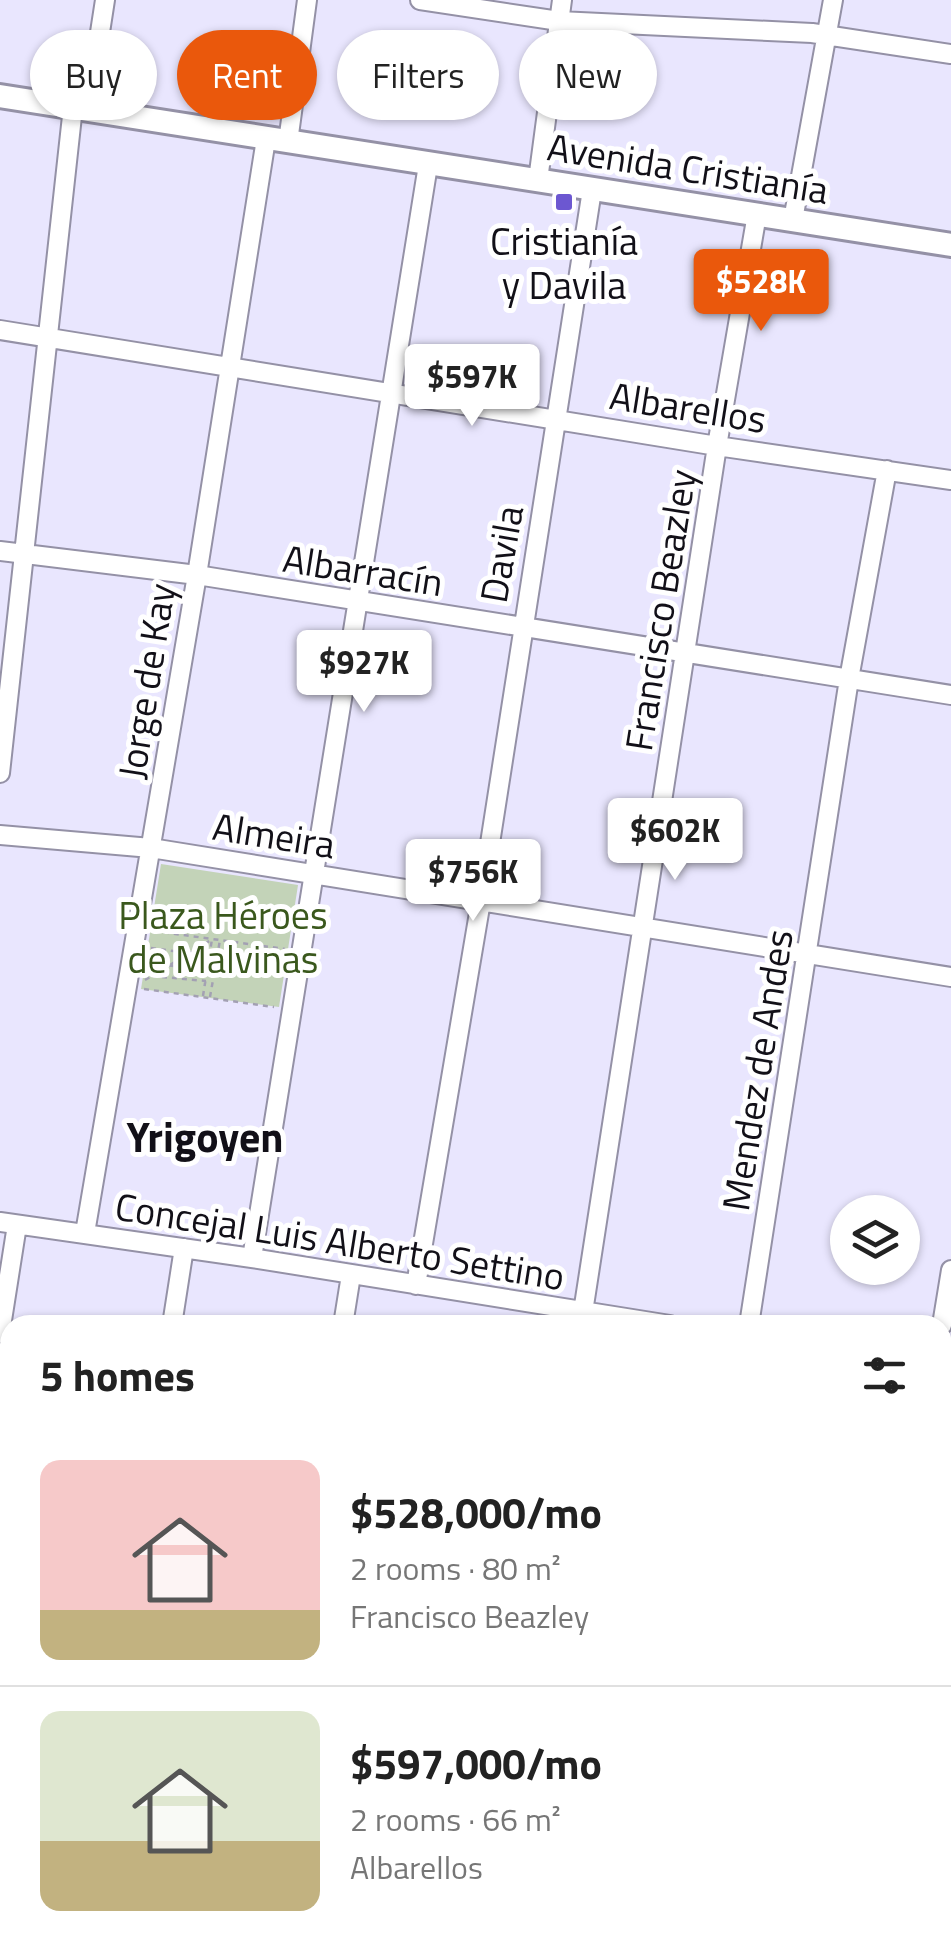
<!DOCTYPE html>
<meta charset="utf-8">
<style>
body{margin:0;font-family:"Titillium Web",sans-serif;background:#f6f6f6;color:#222;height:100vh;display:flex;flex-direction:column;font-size:38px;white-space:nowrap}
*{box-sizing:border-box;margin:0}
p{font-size:32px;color:#767676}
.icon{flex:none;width:55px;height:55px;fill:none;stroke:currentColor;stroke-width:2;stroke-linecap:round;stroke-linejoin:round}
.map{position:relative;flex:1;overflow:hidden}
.sheet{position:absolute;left:0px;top:1315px;width:952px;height:642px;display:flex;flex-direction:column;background:#fff;border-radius:30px 30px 0 0;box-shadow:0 2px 8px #0004}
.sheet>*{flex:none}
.banner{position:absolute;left:30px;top:30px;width:892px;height:90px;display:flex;gap:20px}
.controls{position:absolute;left:830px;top:1195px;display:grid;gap:20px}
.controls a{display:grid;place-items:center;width:90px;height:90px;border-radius:50%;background:#fff;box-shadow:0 2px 8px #0004;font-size:50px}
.price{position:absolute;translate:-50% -85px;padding:0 22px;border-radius:10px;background:#fff;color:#222;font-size:32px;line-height:65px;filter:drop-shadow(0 2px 5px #0008)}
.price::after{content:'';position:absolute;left:50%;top:60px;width:30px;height:22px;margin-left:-15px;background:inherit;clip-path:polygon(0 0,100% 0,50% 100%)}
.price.current{background:#ea580c;color:#fff}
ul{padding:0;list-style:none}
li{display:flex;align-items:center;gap:30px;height:250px;padding:0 40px}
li+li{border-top:2px solid #e0e0e0}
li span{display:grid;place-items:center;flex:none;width:280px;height:200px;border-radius:20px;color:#555}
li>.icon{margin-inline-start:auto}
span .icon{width:120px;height:120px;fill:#fffc;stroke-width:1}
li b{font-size:42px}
h2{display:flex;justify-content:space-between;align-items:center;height:120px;padding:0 40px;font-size:42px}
.tag{padding:0 35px;border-radius:45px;background:#fff;box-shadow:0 2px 8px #0004;font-size:35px;line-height:90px}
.tag.current{background:#ea580c;color:#fff}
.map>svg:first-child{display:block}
.green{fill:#c3d3b8}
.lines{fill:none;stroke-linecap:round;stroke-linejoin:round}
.minor-casing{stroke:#9491a6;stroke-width:22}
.tertiary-casing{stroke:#9491a6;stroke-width:28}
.path{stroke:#a3a0b3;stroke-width:2.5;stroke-dasharray:5 5;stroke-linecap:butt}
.minor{stroke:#fff;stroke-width:18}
.tertiary{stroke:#fff;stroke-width:22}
.poi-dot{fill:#6c57d1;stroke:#fff;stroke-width:4}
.labels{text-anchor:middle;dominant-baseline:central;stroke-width:10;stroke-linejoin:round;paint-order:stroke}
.street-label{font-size:38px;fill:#121018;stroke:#fff}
.poi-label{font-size:38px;fill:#121018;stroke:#fff}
.park-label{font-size:38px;fill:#3a581d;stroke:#fff}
.quarter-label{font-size:42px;font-weight:bold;fill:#121018;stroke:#fff}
</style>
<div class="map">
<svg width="951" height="1957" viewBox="0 0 951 1957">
<rect width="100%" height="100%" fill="#e9e6fe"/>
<path class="green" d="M161,864l137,21 -19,122 -138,-18z"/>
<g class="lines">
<g class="minor-casing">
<path id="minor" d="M420,0l139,21 253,12 139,21
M88,110l17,-110
M288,142l19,-142
M538,180l24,-180
M793,220l40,-220
M0,330l717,116 234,34
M0,551l197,24 754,120
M0,773l73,-666
M0,835l151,13 800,129
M0,1222l252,36 418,67
M85,1233l112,-658 69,-436
M252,1258l176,-1093
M416,1285l65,-384 111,-711
M583,1312l134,-866 40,-232
M172,1325l12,-77
M343,1325l8,-50
M749,1325l100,-646 38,-209
M942,1325l9,-55
M0,1333l17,-108
M942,1396l9,1
M0,1497l10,1
M942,1674l9,2
M0,1733l10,2
M942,1885l9,2
M67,1957l2,-9
M237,1957l2,-9
M433,1957l1,-9
M623,1957l2,-9
M837,1957l2,-9"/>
</g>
<g class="tertiary-casing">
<path id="tertiary" d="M0,96l951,149"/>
</g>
<path class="path" d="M154,931l131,18
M151,948l37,5
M149,963l58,7
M152,976l54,5
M145,980l66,-40
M144,989l130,18
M203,996l9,-57
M210,997l10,-57"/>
<use href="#minor" class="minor"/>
<use href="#tertiary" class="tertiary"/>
</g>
<rect class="poi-dot" x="554" y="192" width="20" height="20" rx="5"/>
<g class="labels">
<g class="street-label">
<text transform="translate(688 168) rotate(9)">Avenida Cristianía</text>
<text transform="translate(688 407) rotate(9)">Albarellos</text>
<text transform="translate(501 554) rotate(-80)">Davila</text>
<text transform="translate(363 570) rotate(9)">Albarracín</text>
<text transform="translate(660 610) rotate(-81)">Francisco Beazley</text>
<text transform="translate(146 681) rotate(-81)">Jorge de Kay</text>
<text transform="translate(274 835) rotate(9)">Almeira</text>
<text transform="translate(757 1070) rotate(-81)">Mendez de Andes</text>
<text transform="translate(340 1241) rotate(9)">Concejal Luis Alberto Settino</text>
</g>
<g class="poi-label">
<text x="564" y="241">Cristianía<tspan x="564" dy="44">y Davila</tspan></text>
</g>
<g class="park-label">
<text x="223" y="915">Plaza Héroes<tspan x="223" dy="44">de Malvinas</tspan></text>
</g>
<g class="quarter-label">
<text x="205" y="1136">Yrigoyen</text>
</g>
</g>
</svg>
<div class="controls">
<a><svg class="icon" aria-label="layers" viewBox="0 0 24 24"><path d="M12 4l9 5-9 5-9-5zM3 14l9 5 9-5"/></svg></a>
</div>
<b class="price current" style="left:761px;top:334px">$528K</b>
<b class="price" style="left:472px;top:429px">$597K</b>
<b class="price" style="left:364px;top:715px">$927K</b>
<b class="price" style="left:675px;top:883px">$602K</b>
<b class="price" style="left:473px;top:924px">$756K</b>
<div class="banner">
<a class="tag">Buy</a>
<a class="tag current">Rent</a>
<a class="tag">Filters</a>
<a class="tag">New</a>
</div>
<section class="sheet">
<h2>5 homes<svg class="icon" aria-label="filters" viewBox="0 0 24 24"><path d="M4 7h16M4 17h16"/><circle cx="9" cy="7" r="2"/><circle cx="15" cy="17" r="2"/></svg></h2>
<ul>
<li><span style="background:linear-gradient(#f6c9c9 75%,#c2b280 0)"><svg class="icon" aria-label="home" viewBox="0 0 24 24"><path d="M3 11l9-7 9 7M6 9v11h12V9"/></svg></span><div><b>$528,000/mo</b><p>2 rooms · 80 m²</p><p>Francisco Beazley</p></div></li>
<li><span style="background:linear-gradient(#dfe7d0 65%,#c2b280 0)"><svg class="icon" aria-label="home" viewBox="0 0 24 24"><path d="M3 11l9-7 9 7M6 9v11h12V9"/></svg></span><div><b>$597,000/mo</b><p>2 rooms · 66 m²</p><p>Albarellos</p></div></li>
</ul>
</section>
</div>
